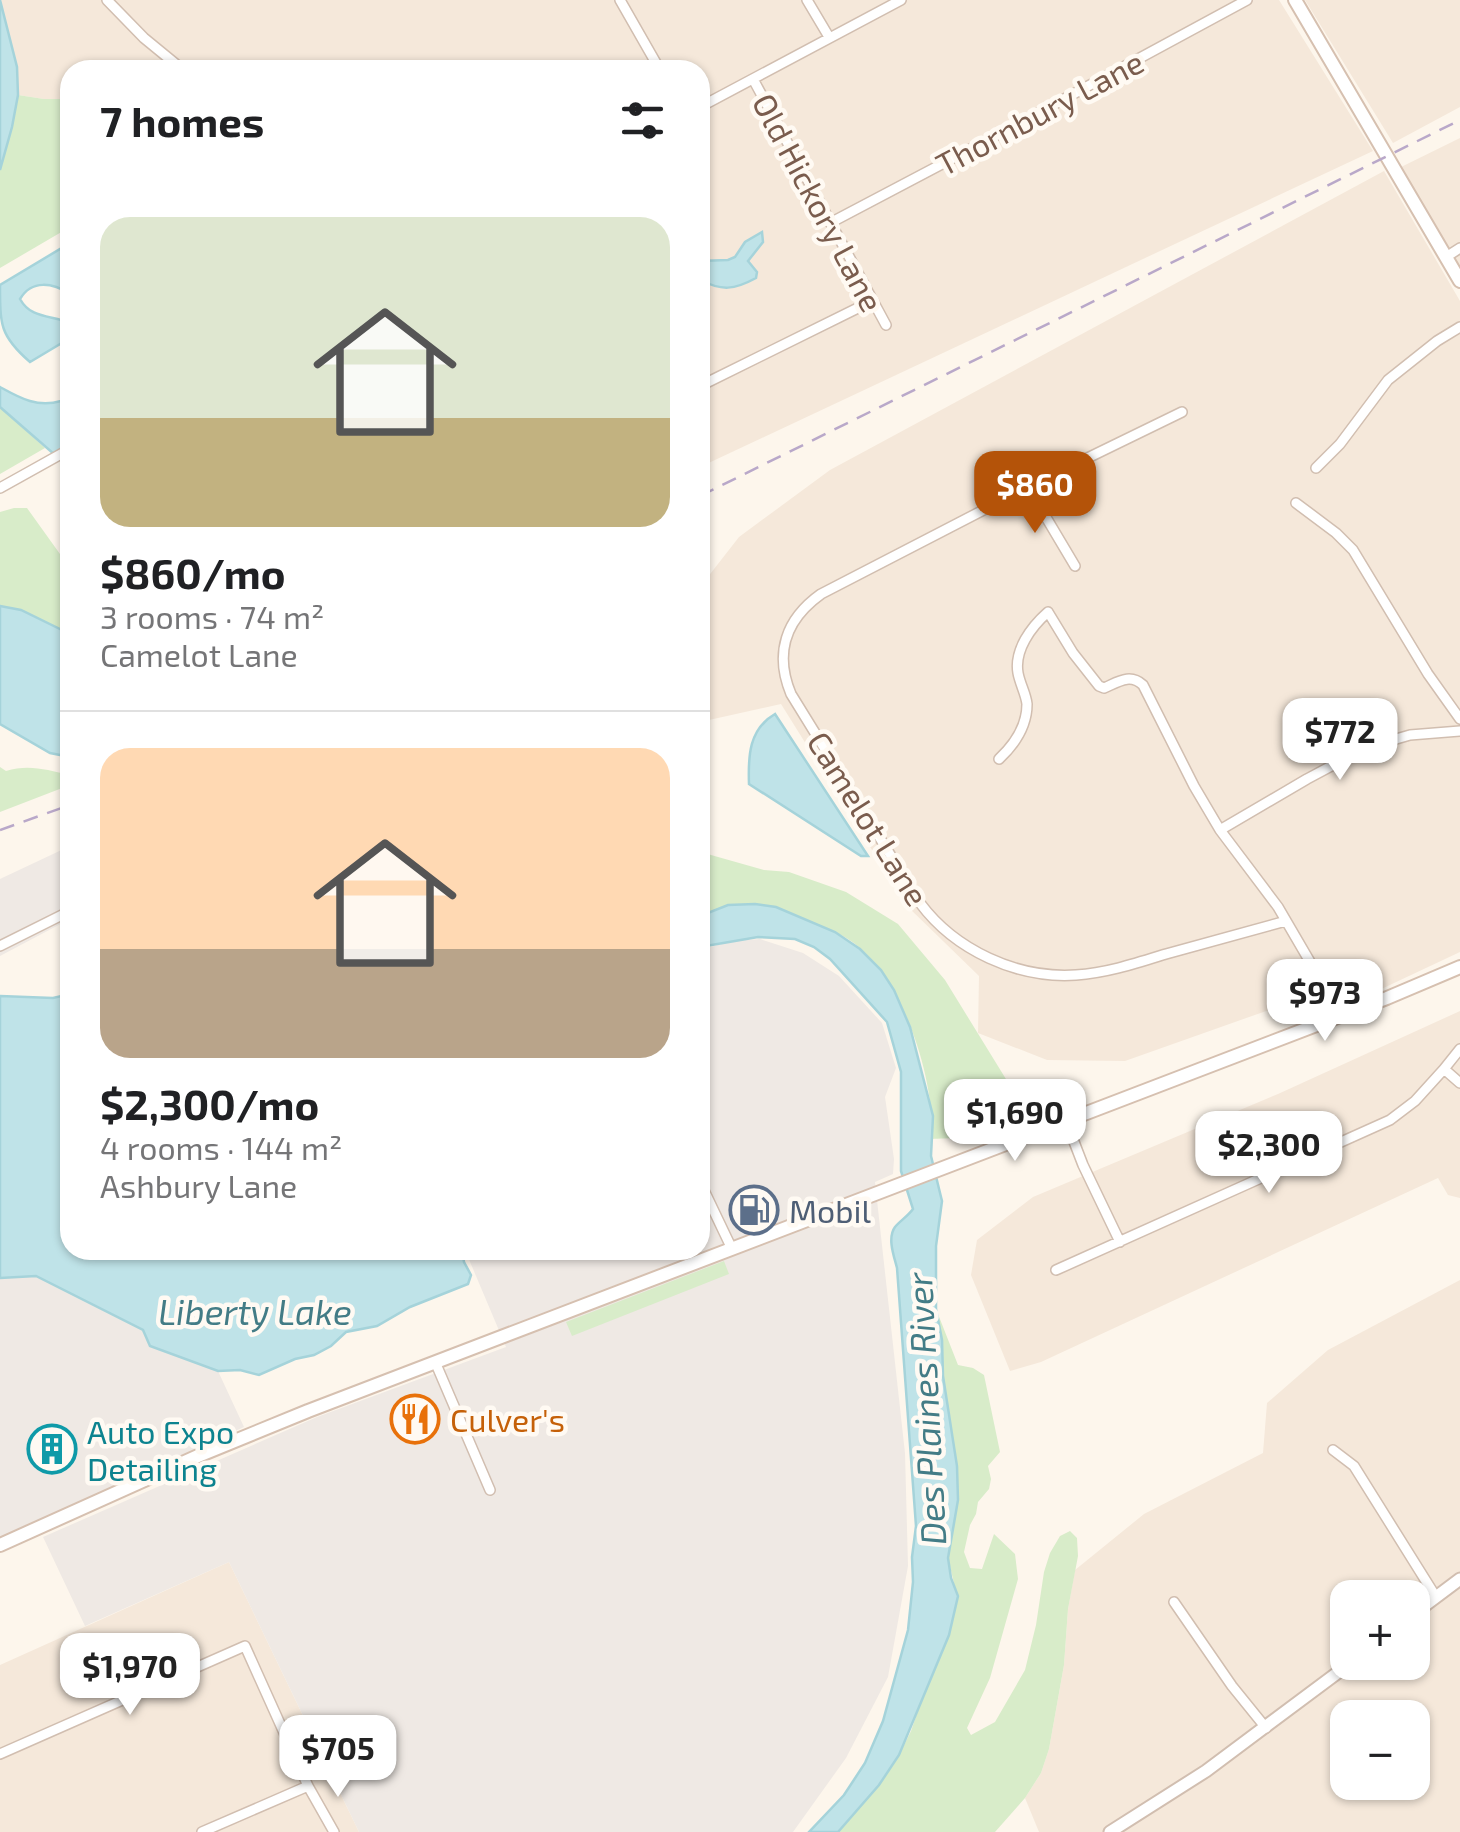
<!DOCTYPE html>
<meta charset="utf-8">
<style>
body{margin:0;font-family:"Exo 2",sans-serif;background:#f2f2f2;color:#202124;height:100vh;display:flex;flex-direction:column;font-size:38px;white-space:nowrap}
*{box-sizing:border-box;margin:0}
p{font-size:32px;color:#757577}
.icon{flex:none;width:55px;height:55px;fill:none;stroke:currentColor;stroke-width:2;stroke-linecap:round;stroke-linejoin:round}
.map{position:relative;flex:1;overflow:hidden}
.panel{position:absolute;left:60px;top:60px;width:650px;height:1200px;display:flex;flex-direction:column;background:#fff;border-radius:30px;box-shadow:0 2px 8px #0004}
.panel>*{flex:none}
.tools{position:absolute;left:1330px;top:1580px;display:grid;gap:20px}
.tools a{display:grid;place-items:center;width:100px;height:100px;border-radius:20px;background:#fff;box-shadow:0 2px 8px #0004;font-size:50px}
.price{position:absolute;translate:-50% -85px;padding:0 22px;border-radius:20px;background:#fff;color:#222;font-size:32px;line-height:65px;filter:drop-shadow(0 2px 5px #0008)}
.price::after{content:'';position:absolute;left:50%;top:60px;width:30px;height:22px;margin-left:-15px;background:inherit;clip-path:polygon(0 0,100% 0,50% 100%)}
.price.active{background:#b45309;color:#fff}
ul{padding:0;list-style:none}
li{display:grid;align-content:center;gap:20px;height:530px;padding:0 40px}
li+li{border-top:2px solid #e0e0e0}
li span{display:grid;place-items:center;height:310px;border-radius:30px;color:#555}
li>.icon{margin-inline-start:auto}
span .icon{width:180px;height:180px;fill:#fffc;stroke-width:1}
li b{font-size:42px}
h2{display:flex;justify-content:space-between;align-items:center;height:120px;padding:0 40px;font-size:42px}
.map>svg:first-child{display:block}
.residential{fill:#f5e8da;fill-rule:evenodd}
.industrial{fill:#efe9e4}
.green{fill:#d8ecc9}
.water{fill:#bfe3e8;stroke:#a5d3da;stroke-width:2.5}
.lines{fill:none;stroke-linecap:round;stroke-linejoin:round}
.minor-casing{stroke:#d1beb0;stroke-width:12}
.tertiary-casing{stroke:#d1beb0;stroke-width:15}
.secondary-casing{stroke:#d6c0b0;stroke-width:16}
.minor{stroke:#fff;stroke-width:9}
.tertiary{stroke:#fff;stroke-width:11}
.secondary{stroke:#fff;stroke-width:12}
.rail{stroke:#b9a8c9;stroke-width:2.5;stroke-dasharray:15 10;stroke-linecap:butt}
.labels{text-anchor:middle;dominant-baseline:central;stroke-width:9;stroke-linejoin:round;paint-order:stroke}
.street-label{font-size:32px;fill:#7a5c4d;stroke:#fffaf3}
.service-label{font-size:32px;fill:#4e5e75;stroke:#fffaf3;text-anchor:start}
.food-label{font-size:32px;fill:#c56008;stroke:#fffaf3;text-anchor:start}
.culture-label{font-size:32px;fill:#0d838f;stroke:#fffaf3;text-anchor:start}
.water-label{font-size:35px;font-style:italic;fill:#437c86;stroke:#fffaf3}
</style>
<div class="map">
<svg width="1460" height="1832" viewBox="0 0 1460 1832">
<rect width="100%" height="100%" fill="#fdf6ec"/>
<path class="residential" d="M1,0h1278l94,151 -673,316v-397h-630v29h-26l-26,-4 -1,-28 -13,-45z
M1305,0h155v107l-67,36z
M1460,138v141l-65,-109z
M1384,171l76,130v651l-134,63 -12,-21 -189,67 -78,-1 -69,-27 1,-57 -72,-70 -126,-202 -81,18v-135l39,-50 91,-67z
M1460,1011v187l-12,-3 -10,-17 -397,184 -31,9 -39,-96 6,-35 56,-43 245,-103z
M1460,1280v552h-421l-14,-34 16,-25 8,-24 15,-84 4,-56 7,-39 69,-56 119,-61 4,-50 61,-53zM1348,1598h64v64h-64zM1348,1718h64v64h-64z
M229,1562l130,270h-359v-167z"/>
<path class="industrial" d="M70,846v73l-70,37v-77z
M760,939l43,14 36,23 43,47 14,45 -11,29 9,62 -1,15 -18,8 30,271 3,113 -20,111 -42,81 -53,74h-434l-130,-270 -144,64 -42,-89 274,-120 189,-70 -41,-97h235v-300l32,-9z
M36,1276l107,54 8,16 67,25 26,56 -244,111v-260z"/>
<path class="green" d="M18,95l26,4h26v32l-5,10v11l5,2v73l-70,41v-98l12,-43z
M0,407l45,41 -45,26z
M14,508h13l43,60v66l-49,-24 -21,-4v-94z
M0,767l6,4c23,-7 41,-1 64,4v10l-70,27z
M700,850l11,5 53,15 25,2 57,20 52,32 47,56 72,117 -23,17c0,5 0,12 -4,16 -8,9 -45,8 -58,9 3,-64 -33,-178 -95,-206 -11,-5 -26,-5 -38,-7 -30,-5 -61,-10 -91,-15l-8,5z
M724,1261l5,13 -157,62 -6,-14z
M936,1309l22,56 15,3 11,7 16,77 -12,14 3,13 -2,10 -11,13 -2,12 -6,11 -6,27 6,16 12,1 12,-35 21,20 3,25 -28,99 -23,50 4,7 24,-13 30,-52 11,-45 8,-53 6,-19 10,-17 10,-5 7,7 1,18 -10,53 -4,56 -15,84 -8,24 -16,25 -30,34h-157l41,-47 20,-30 12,-24 46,-135 -9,-38 10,-58 -1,-34 -14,-90 -1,-36z"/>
<path class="water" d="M0,0l17,67 1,28 -6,32 -12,43z
M762,232l1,10 -15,19 9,11 -1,6c-22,12 -34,13 -56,2v-19l28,-1 7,-3 10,-15z
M70,243v51c-17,-11 -38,-15 -50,5 11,20 31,16 50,24v15l-40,24c-30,-26 -30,-37 -30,-77z
M0,387c20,11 37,21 61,14l9,5v62l-70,-61z
M0,606l21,4 49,24c0,18 -4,51 0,66v57l-20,-4 -50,-29z
M775,714l93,142h-7l-112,-72c-1,-28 0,-55 26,-70z
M755,904l21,3 59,25 25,17 21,21 13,20 16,37 23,89 -2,40 11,45 -6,45v63l6,31 1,36 14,90 1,34 -10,58 3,20 7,18 -9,39 -50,120 -20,30 -41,47h-29l35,-37 21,-32 18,-42 25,-91 5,-48 -1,-25 4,-31 -19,-258c-3,-12 -10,-30 -2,-41 5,-6 13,-11 18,-18l-12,-38v-99l-14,-50 -57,-63 -16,-12 -19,-8 -37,-2 -58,10v-31l28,-11z
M70,994v256h392l2,12 7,13 -3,9 -58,23 -33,19 -31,6 -15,14 -17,9 -19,4 -36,16 -19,-5 -22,1 -68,-25 -7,-16 -107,-54 -36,2v-282l53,2z"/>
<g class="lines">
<g class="minor-casing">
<path id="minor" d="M107,0l37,38 39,32
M620,0l40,70
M807,0l22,37
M753,79l133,246
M700,107l201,-107
M830,223l186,-98 231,-125
M1446,257l14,-9
M700,386l172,-85
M1182,412l-154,75 -207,107c-35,25 -47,59 -30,100l129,209c35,47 97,76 156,72 31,-2 61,-12 90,-21 40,-11 80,-22 120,-33
M1316,468l24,-24 48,-64 49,-39 23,-14
M1028,487l47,79
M0,488l70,-39
M1296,503l40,30 17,17 75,124 32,45
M999,759c16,-15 28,-33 28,-55 -1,-10 -7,-20 -9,-31 -4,-23 13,-46 30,-61l25,41 26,33 5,2c14,-6 26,-15 39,-3l51,101 26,44 58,77 63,108
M1220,830l87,-51 58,-31 45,-13 50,-4
M0,946l70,-35
M1460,1049l-16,20 16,14
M1066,1121l17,44 37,77
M700,1182l32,67
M1056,1270l334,-150 25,-19 29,-32
M436,1364l54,126
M1333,1450l21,16 82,131
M1174,1602l58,84 34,42
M0,1754l245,-108 63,140 26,46
M202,1832l106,-46"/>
</g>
<g class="tertiary-casing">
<path id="tertiary" d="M1412,1615l48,-36
M1110,1832l96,-61 146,-109"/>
</g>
<g class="secondary-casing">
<path id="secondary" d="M1295,0l165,281
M0,1545l198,-89 110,-45 1079,-413 73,-31"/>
</g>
<use href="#minor" class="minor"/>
<use href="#tertiary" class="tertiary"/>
<use href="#secondary" class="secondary"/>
<path class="rail" d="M700,496l760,-376
M0,830l70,-25"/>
</g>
<defs>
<g id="fuel-ring" transform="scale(2.5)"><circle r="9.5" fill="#fffaf3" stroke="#5c6f8a" stroke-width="1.5"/><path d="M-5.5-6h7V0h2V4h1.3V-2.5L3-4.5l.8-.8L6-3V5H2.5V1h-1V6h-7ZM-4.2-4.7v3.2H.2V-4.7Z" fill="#5c6f8a"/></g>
<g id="restaurant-ring" transform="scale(2.5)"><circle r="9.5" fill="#fffaf3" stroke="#e8710a" stroke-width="1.5"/><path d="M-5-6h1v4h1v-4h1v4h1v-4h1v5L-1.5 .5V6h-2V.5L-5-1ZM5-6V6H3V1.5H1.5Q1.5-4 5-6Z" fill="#e8710a"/></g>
<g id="building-ring" transform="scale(2.5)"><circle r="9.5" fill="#fffaf3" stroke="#0f9aa8" stroke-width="1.5"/><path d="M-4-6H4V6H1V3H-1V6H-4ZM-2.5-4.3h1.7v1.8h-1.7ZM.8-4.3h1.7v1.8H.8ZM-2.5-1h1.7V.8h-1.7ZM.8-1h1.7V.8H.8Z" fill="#0f9aa8"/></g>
</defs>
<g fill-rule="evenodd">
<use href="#fuel-ring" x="754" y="1210"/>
<use href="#restaurant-ring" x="415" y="1419"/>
<use href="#building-ring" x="52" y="1449"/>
</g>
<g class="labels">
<g class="street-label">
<text transform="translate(1039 112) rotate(-28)">Thornbury Lane</text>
<text transform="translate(819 202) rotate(62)">Old Hickory Lane</text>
<text transform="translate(869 818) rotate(58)">Camelot Lane</text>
</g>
<g class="service-label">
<text x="789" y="1210">Mobil</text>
</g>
<g class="food-label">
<text x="450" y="1419">Culver's</text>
</g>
<g class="culture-label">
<text x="87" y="1431">Auto Expo<tspan x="87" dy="37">Detailing</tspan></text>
</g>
<g class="water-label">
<text x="255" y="1311">Liberty Lake</text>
<text transform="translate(925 1409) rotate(-93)">Des Plaines River</text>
</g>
</g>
</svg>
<div class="tools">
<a>+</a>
<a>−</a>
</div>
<b class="price active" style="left:1035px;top:536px">$860</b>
<b class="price" style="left:1340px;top:783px">$772</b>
<b class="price" style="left:1325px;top:1044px">$973</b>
<b class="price" style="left:1015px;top:1164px">$1,690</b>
<b class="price" style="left:1269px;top:1196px">$2,300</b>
<b class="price" style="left:130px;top:1718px">$1,970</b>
<b class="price" style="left:338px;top:1800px">$705</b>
<section class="panel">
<h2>7 homes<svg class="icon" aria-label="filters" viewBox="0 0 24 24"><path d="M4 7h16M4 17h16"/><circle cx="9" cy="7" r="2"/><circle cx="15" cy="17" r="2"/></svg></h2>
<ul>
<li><span style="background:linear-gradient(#dfe7d0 65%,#c2b280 0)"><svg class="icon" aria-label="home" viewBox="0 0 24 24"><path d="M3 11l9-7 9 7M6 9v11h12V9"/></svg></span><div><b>$860/mo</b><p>3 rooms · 74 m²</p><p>Camelot Lane</p></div></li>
<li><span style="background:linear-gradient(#ffd9b3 65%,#b9a48a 0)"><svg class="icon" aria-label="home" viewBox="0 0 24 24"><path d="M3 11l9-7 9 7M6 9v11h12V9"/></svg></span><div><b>$2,300/mo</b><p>4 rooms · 144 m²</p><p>Ashbury Lane</p></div></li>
</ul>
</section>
</div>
